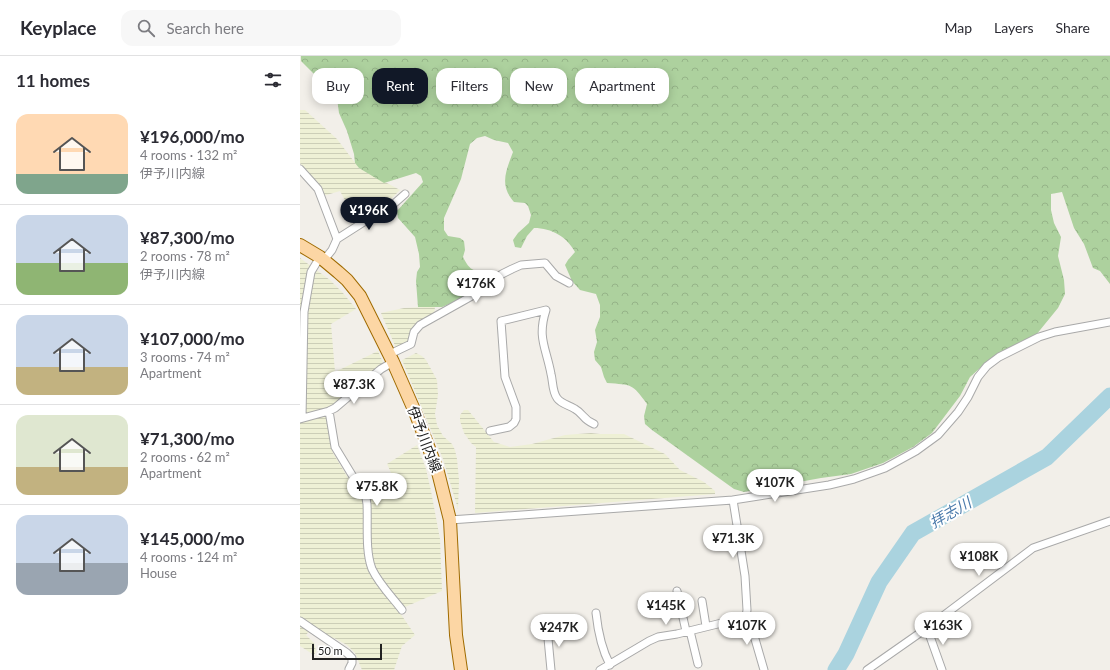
<!DOCTYPE html>
<meta charset="utf-8">
<style>
body{margin:0;font-family:Lato,"Noto Sans JP",sans-serif;background:#f7f7f7;color:#2b2b33;height:100vh;display:flex;flex-direction:column;font-size:15px;white-space:nowrap}
*{box-sizing:border-box;margin:0}
p{font-size:13px;color:#7c7c81}
.icon{flex:none;width:22px;height:22px;fill:none;stroke:currentColor;stroke-width:2;stroke-linecap:round;stroke-linejoin:round}
.map{position:relative;flex:1;overflow:hidden}
.sheet{display:flex;flex-direction:column;background:#fff;width:300px}
.sheet>*{flex:none}
.banner{position:absolute;left:12px;top:12px;width:380px;height:36px;display:flex;gap:8px}
.scale{position:absolute;left:12px;bottom:10px;width:70px;box-sizing:border-box;padding-left:4px;border:2px solid #222;border-top:0;font-size:11px;line-height:14px;white-space:nowrap;color:#222;-webkit-text-stroke:3px #fff;paint-order:stroke}
.price{position:absolute;translate:-50% -34px;padding:0 9px;border-radius:14px;background:#fff;color:#222;font-size:13px;line-height:26px;filter:drop-shadow(0 1px 2px #0008)}
.price::after{content:'';position:absolute;left:50%;top:24px;width:12px;height:9px;margin-left:-6px;background:inherit;clip-path:polygon(0 0,100% 0,50% 100%)}
.price.on{background:#111827;color:#fff}
ul{padding:0;list-style:none}
li{display:flex;align-items:center;gap:12px;height:100px;padding:0 16px}
li+li{border-top:1px solid #e1e1e2}
li span{display:grid;place-items:center;flex:none;width:112px;height:80px;border-radius:12px;color:#555}
li>.icon{margin-inline-start:auto}
span .icon{width:48px;height:48px;fill:#fffc;stroke-width:1}
li b{font-size:17px}
h2{display:flex;justify-content:space-between;align-items:center;height:48px;padding:0 16px;font-size:17px}
.chip{padding:0 14px;border-radius:12px;background:#fff;box-shadow:0 2px 10px #0003;font-size:14px;line-height:36px}
.chip.on{background:#111827;color:#fff}
header{display:flex;align-items:center;gap:24px;box-sizing:border-box;height:56px;padding:0 20px;background:#fff;border-bottom:1px solid #e1e1e2}
header strong{font-size:19px}
nav{display:flex;gap:22px;margin-inline-start:auto;font-size:14px}
.search{width:280px;height:36px;background:#f7f7f7;display:flex;align-items:center;gap:10px;box-sizing:border-box;padding:0 14px;border-radius:12px;color:#7c7c81;font-size:15px}
main{display:flex;flex:1;min-height:0}
.map>svg:first-child{display:block}
.farmland{fill:url(#farmland-rules)}
.forest{fill:url(#forest-crowns)}
.lines{fill:none;stroke-linecap:round;stroke-linejoin:round}
.river{stroke:#aad3df;stroke-width:17}
.minor-casing{stroke:#a9a9a9;stroke-width:9}
.primary-casing{stroke:#a06b00;stroke-width:14}
.minor{stroke:#fff;stroke-width:7}
.primary{stroke:#fcd6a4;stroke-width:12}
.labels{text-anchor:middle;dominant-baseline:central;stroke-width:4;stroke-linejoin:round;paint-order:stroke}
.street-label{font-size:14px;fill:#222;stroke:#fff}
.water-label{font-size:15px;font-style:italic;fill:#4a7aab;stroke:#fff}
</style>
<header>
<strong>Keyplace</strong>
<div class="search"><svg class="icon" aria-label="search" viewBox="0 0 24 24"><circle cx="10" cy="10" r="6"/><path d="M15 15l6 6"/></svg>Search here</div>
<nav><a>Map</a><a>Layers</a><a>Share</a></nav>
</header>
<main>
<section class="sheet">
<h2>11 homes<svg class="icon" aria-label="filters" viewBox="0 0 24 24"><path d="M4 7h16M4 17h16"/><circle cx="9" cy="7" r="2"/><circle cx="15" cy="17" r="2"/></svg></h2>
<ul>
<li><span style="background:linear-gradient(#ffd9b3 75%,#7fa58c 0)"><svg class="icon" aria-label="home" viewBox="0 0 24 24"><path d="M3 11l9-7 9 7M6 9v11h12V9"/></svg></span><div><b>¥196,000/mo</b><p>4 rooms · 132 m²</p><p>伊予川内線</p></div></li>
<li><span style="background:linear-gradient(#c9d6e8 60%,#8fb573 0)"><svg class="icon" aria-label="home" viewBox="0 0 24 24"><path d="M3 11l9-7 9 7M6 9v11h12V9"/></svg></span><div><b>¥87,300/mo</b><p>2 rooms · 78 m²</p><p>伊予川内線</p></div></li>
<li><span style="background:linear-gradient(#c9d6e8 65%,#c2b280 0)"><svg class="icon" aria-label="home" viewBox="0 0 24 24"><path d="M3 11l9-7 9 7M6 9v11h12V9"/></svg></span><div><b>¥107,000/mo</b><p>3 rooms · 74 m²</p><p>Apartment</p></div></li>
<li><span style="background:linear-gradient(#dfe7d0 65%,#c2b280 0)"><svg class="icon" aria-label="home" viewBox="0 0 24 24"><path d="M3 11l9-7 9 7M6 9v11h12V9"/></svg></span><div><b>¥71,300/mo</b><p>2 rooms · 62 m²</p><p>Apartment</p></div></li>
<li><span style="background:linear-gradient(#c9d6e8 60%,#9aa5b1 0)"><svg class="icon" aria-label="home" viewBox="0 0 24 24"><path d="M3 11l9-7 9 7M6 9v11h12V9"/></svg></span><div><b>¥145,000/mo</b><p>4 rooms · 124 m²</p><p>House</p></div></li>
</ul>
</section>
<div class="map">
<svg width="810" height="614" viewBox="0 0 810 614">
<defs>
<pattern id="farmland-rules" width="6" height="5" patternUnits="userSpaceOnUse"><rect width="6" height="5" fill="#eef0d5"/><path d="M0 2.5h6" fill="none" stroke="#ccceb7"/></pattern>
<pattern id="forest-crowns" width="20" height="18" patternUnits="userSpaceOnUse"><rect width="20" height="18" fill="#add19e"/><path d="M2 6a3 3 0 1 1 6 0M12 15a3 3 0 1 1 6 0" fill="none" stroke="#95b388"/></pattern>
</defs>
<rect width="100%" height="100%" fill="#f2efe9"/>
<path class="farmland" d="M0,54h5l32,29 22,29 41,22 -15,15 -13,6 -16,10 -16,-30 -17,5 -4,-9 -19,-24z
M0,202l30,22 13,13 13,16 -25,15 4,48 43,-21 6,14 -50,42 -6,13 2,23 3,10 23,38 36,-16 -5,-11 30,-19 9,24 5,22 9,48 2,52 -44,19 17,25 -13,11 -8,24h-32l-7,-17 -8,-8 -13,-7 -2,1 -15,-11h-5l-6,7 8,8 2,8 -2,4 -14,-9z
M125,251h10l-1,8 -30,30 -8,3 -15,-35 23,-5z
M116,297l6,3 4,4 11,20 1,15 -3,19 2,11 6,11 9,8 3,6 2,9 2,21 -1,29 -15,-50 -41,-99z
M164,354h4l26,32 16,5 22,-3 33,-9 26,-2 9,1h24l41,20 15,16 24,12 11,9v3l-240,19 1,-66 -5,-4 -7,-10 -4,-12v-6z"/>
<path class="forest" d="M1,0h809v228l-10,-13 -7,-3 -9,-24 -10,-16 -12,-36 -11,2v16l3,13 7,14 -3,19 6,24 1,14 -7,14 -22,27 -16,7 -30,17 -20,18 -10,19 -28,37 -19,14 -30,16 -32,11 -30,4 -77,14 -10,-3 -82,-59 -7,-6 -1,-8 3,-12c-15,-21 -15,-19 -40,-21l-3,-6 -3,-10 -6,-7 -1,-8 3,-10 -2,-12 5,-13v-12l-4,-11 -16,-4 -8,-9 -7,-16 3,-5 7,-8c-8,-15 -23,-24 -41,-24l-7,8 -6,12 -6,-1 -2,-7 5,-7 11,-10 2,-8 -3,-9 -3,-3 -11,-1c-15,-17 -8,-31 -1,-50l-5,-9 -14,-3 -9,-4 -8,2 -7,6 -9,35 -17,39v12l4,6 12,2 4,3 1,9 -2,7c10,20 13,10 28,17v4l-27,20 -22,9h-24l-2,-26 1,-9 3,-5 -1,-13 -4,-17 -17,-19 -1,-7 26,-29 -2,-6 -5,-3 -32,10 -25,-15 -4,-5 -1,-9 -7,-23 -8,-18 -2,-15 -6,-10 -14,-11 -16,-16z"/>
<g class="lines">
<path class="river" d="M536,614l10,-16 33,-72 34,-49 134,-76 63,-61"/>
<g class="minor-casing">
<path id="minor" d="M0,113l18,20 19,50
M24,204l8,-10 5,-11 33,-21 18,-9 17,-15
M90,298l21,-10 3,-12 6,-7 50,-28 32,-23 10,-5 9,-4 24,-2 11,13 13,7
M29,355l6,36 31,51 1,6c1,20 -2,47 5,65 7,15 20,28 30,41
M2,362l2,-106 7,-40 9,-15
M0,363l29,-8 6,-3 46,-39 12,-7
M190,375l19,-4 5,-4 2,-4v-12l-11,-30 -4,-56 45,-11c-9,28 0,37 5,64 2,7 1,17 6,24 4,6 12,7 18,11 9,5 7,10 19,15
M433,444l12,76 2,34 -1,7 9,22 9,31
M150,464l283,-20 96,-15 25,-6 31,-11 31,-17 22,-16 20,-23 10,-15 10,-20 9,-11 12,-9 40,-20 16,-5 55,-10
M377,535l9,40
M402,545l4,25
M296,557c2,19 5,35 14,52
M0,565l47,32 5,5v5l-3,6
M247,572l4,42
M627,572l15,42
M390,575l8,33
M300,614l49,-29 9,-4 19,-3 69,-17
M567,614l60,-42 106,-80 77,-27"/>
</g>
<g class="primary-casing">
<path id="primary" d="M0,189l20,12 18,15 9,8 13,16 33,66 22,50 23,60 12,48 6,115 5,35"/>
</g>
<use href="#minor" class="minor"/>
<use href="#primary" class="primary"/>
</g>
<g class="labels">
<g class="street-label">
<text transform="translate(125 383) rotate(69)">伊予川内線</text>
</g>
<g class="water-label">
<text transform="translate(650 456) rotate(-30)">拝志川</text>
</g>
</g>
</svg>
<div class="scale">50 m</div>
<b class="price on" style="left:69px;top:175px">¥196K</b>
<b class="price" style="left:176px;top:248px">¥176K</b>
<b class="price" style="left:54px;top:349px">¥87.3K</b>
<b class="price" style="left:475px;top:447px">¥107K</b>
<b class="price" style="left:77px;top:451px">¥75.8K</b>
<b class="price" style="left:433px;top:503px">¥71.3K</b>
<b class="price" style="left:679px;top:521px">¥108K</b>
<b class="price" style="left:366px;top:570px">¥145K</b>
<b class="price" style="left:447px;top:590px">¥107K</b>
<b class="price" style="left:643px;top:590px">¥163K</b>
<b class="price" style="left:259px;top:592px">¥247K</b>
<div class="banner">
<a class="chip">Buy</a>
<a class="chip on">Rent</a>
<a class="chip">Filters</a>
<a class="chip">New</a>
<a class="chip">Apartment</a>
</div>
</div>
</main>
